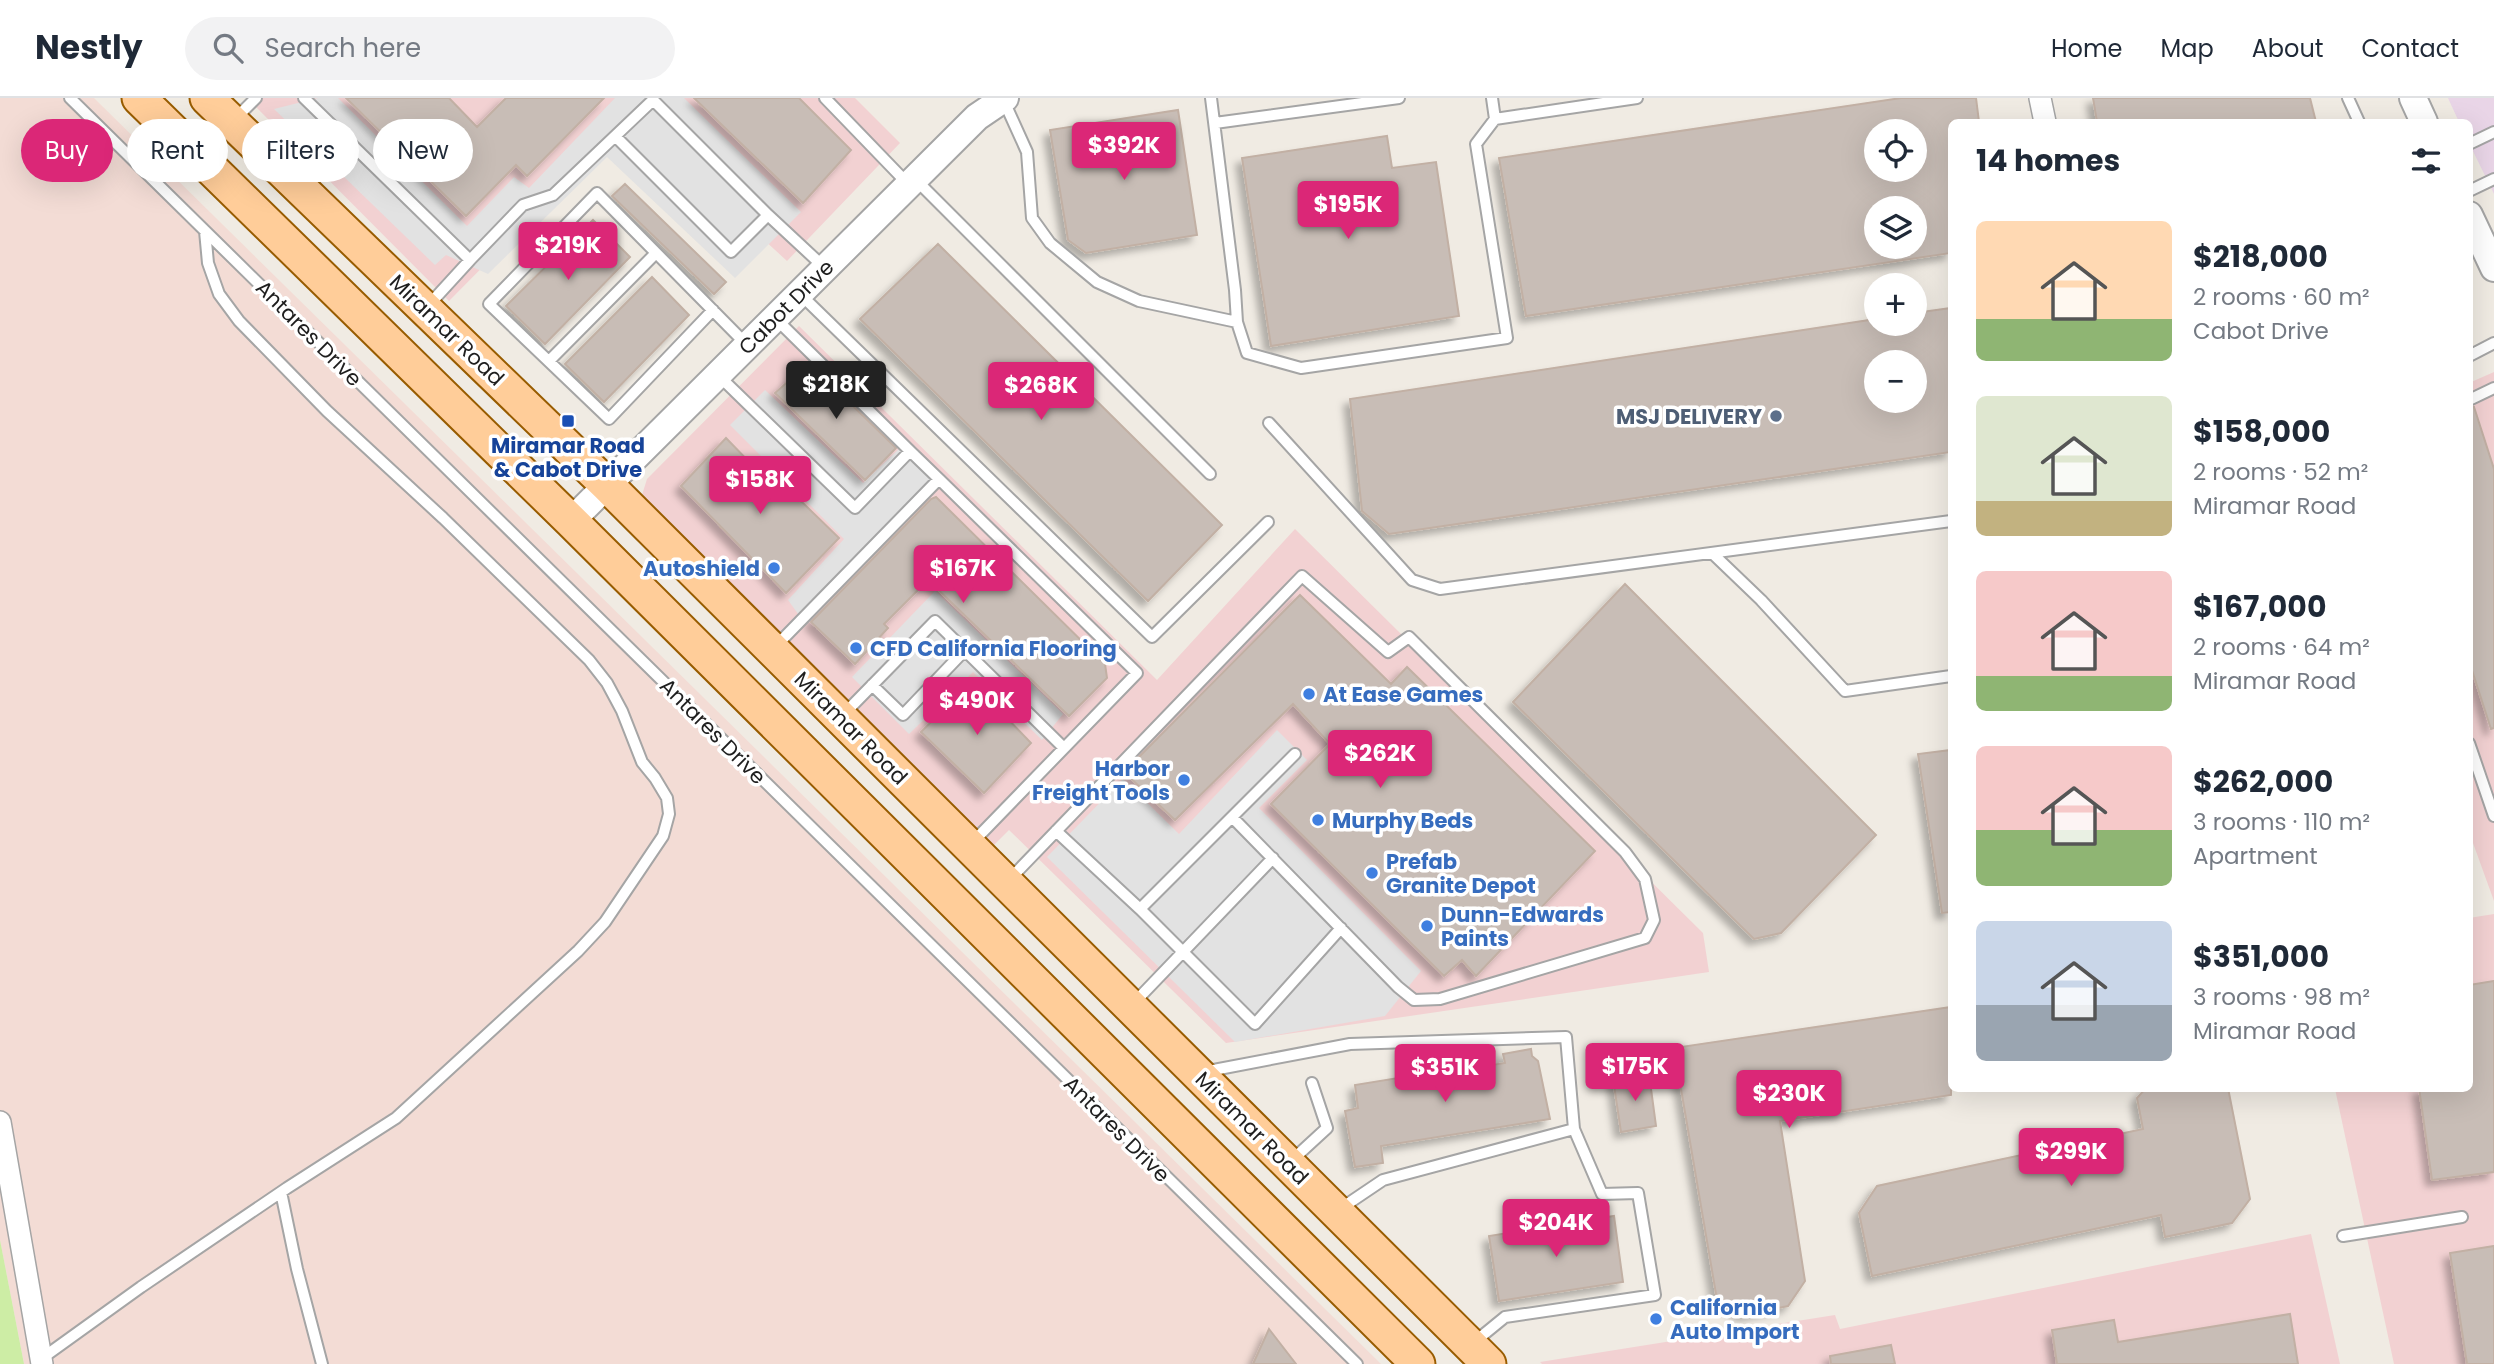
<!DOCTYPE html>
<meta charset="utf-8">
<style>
body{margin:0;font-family:Poppins,sans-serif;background:#f2f2f3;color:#1f2937;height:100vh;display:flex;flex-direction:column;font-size:26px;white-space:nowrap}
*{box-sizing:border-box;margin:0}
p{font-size:23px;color:#747a83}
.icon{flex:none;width:38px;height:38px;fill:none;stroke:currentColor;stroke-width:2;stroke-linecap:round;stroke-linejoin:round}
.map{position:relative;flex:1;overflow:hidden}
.drawer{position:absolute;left:1948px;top:21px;width:525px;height:973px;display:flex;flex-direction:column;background:#fff;border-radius:10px;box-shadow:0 7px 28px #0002}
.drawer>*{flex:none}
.hud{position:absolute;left:21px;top:21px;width:665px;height:63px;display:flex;gap:14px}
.tools{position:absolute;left:1864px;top:21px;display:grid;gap:14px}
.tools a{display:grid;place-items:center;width:63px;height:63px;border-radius:50%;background:#fff;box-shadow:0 7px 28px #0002;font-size:35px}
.price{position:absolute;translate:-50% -60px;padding:0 16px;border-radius:7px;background:#db2777;color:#fff;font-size:23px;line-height:46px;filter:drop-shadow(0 2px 4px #0008)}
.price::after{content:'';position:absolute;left:50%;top:42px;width:21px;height:16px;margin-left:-10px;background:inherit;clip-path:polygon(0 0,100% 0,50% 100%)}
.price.selected{background:#222;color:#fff}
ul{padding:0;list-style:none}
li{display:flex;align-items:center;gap:21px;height:175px;padding:0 28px}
li span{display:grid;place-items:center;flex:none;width:196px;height:140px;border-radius:10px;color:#555}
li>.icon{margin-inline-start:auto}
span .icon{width:84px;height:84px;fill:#fffc;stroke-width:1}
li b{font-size:30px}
h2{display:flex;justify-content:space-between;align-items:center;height:84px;padding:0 28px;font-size:30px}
.tag{padding:0 24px;border-radius:32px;background:#fff;box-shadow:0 7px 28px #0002;font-size:24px;line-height:63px}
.tag.selected{background:#db2777;color:#fff}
header{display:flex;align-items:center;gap:42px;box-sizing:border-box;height:98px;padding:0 35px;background:#fff;border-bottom:2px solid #e0e1e3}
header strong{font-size:33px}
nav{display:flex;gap:38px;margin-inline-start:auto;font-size:24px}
.search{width:490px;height:63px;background:#f2f2f3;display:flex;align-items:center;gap:18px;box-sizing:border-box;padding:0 24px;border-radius:38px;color:#747a83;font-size:26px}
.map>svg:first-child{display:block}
.commercial{fill:#f2d1d2}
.industrial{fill:#e9d5e7}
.military{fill:#f3dcd5}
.grass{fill:#cdeda5}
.parking{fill:#e2e2e2}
.building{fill:#c8bdb6;stroke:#c2b0a4;stroke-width:2;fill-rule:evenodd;filter:url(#shadow)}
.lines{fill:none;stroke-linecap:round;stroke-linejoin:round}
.service-casing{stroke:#a5a5a5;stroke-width:14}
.minor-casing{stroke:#a5a5a5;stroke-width:24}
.tertiary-casing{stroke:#a5a5a5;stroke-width:30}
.primary-casing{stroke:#985c00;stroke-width:37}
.service{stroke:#fff;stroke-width:10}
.minor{stroke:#fff;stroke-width:21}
.tertiary{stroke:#fff;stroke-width:26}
.primary{stroke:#ffcd99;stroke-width:33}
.service-dot{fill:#5c6f8a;stroke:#fff;stroke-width:2.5}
.transit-dot{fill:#1a4fb4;stroke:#fff;stroke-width:2.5}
.shop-dot{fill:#3f7fe0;stroke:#fff;stroke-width:2.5}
.labels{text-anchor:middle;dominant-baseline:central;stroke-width:7;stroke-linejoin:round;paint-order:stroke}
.street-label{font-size:21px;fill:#1e1e1e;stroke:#fff}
.service-label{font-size:21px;font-weight:bold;fill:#4e5e75;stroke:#fff;text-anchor:end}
.transit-label{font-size:21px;font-weight:bold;fill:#164399;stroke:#fff}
.shop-label{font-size:21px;font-weight:bold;fill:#366cbe;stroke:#fff;text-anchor:start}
</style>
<header>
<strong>Nestly</strong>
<div class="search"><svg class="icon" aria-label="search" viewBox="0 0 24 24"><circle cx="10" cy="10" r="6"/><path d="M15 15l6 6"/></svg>Search here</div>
<nav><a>Home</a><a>Map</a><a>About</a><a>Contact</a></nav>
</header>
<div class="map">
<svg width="2494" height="1266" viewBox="0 0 2494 1266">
<defs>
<filter id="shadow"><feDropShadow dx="-6" dy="6" stdDeviation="3.5" flood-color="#0004"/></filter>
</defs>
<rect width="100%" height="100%" fill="#f0ebe3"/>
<path class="commercial" d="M247,0h608l45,45 -113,118 -156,-144 -182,184z
M799,228l358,354 138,-151 408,404 6,39 -483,71 -217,-213 -17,17 -341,-335 -9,-17 5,-16z
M2494,274v529l-25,-69v-449z
M2494,816v450h-100l-59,-275 134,-1v-170z
M2311,1136l29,130h-798l-2,-2 295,-47 5,14z"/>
<path class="industrial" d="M2448,0h46v96l-25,-51v-21h-10z"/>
<path class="military" d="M0,0h94l1287,1266h-1357l-24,-124z"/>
<path class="grass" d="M0,1142l24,124h-24z"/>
<path class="parking" d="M318,0h20l129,128 47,-49 15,11 86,-90h69l117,114 -66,66 -128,-121 -119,117 -42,-19 -11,10 -161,-156z
M765,292l98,93 38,-36 34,32 -129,146 -18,-25 56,-61 -114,-114z
M935,493l128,123 -21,26 -69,-68 -64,62 -57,-57z
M1277,632l30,30 -48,48 162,163 -36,45 -150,26 -188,-185 76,-78 56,55z"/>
<path class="building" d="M346,0h103l28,29 29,-29h98l-77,78 -11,-11 -50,51z
M694,0h105l52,52 -48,53z
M1901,0h75l3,24h-28v131l-425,63 -27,-158zM1876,33h38v39h-38zM1876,110h38v39h-38z
M2093,0h217l6,24h-219z
M1178,12l19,125 -111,18 -18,-13 -18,-110z
M1387,38l5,32 44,-6 23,154 -188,30 -29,-188z
M625,86l101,98 -12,12 -102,-98z
M593,122l37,37 -85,87 -39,-38z
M938,146l284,281 -74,76 -288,-282z
M652,179l37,38 -85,87 -39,-38z
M1951,210v144l-562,82 -27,-23 -12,-112 526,-80v5h38v-11zM1876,264h38v39h-38z
M809,265l87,85 -31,32 -90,-87z
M2474,309l20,62v259l-3,1 -22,-68v-253z
M726,340l60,62 6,-4 11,7 36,35 -53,55 -105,-107z
M936,399l169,167 2,14 -38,38 -141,-136 -44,44 4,4 -33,36 -44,-42 120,-123z
M1625,486l251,251 -95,98 -27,6 -241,-237z
M1300,497l91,89 16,-17 188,184 -119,125 -14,-16 -18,16 -173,-172 59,-60 -37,-40 -118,116 -51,-48z
M972,584l59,61 -47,50 -63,-61z
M1951,652v162l-9,1 -24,-159z
M2494,883v191l-62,8 -13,-92h50v-103z
M1951,909v88l-171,26 25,160 -17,25 -45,9 -27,-21 -42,-246z
M1531,951l1,7 6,5 12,58 -169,27 2,17 -28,4 -10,-56 13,-3 -3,-23 68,-11v-7l23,-4 1,9 58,-9 -2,-9z
M1649,976l7,52 -35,6 -8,-53z
M2146,990h82l22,111 -18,24 -67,14 -4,-22 -289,61 -13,-63 18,-27 266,-57 -6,-31z
M1614,1118l9,66 -124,19 -10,-65z
M2494,1148v118h-27l-17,-111z
M2290,1216l8,50h-241l-5,-34 62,-10 4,22z
M1269,1231l27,35h-43z
M1891,1247l4,19h-64l-1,-8z"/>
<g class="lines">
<g class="service-casing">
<path id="service" d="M70,0l1287,1266
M304,0l166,162 53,-55 30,-10 100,-95 115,115 -37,37 -115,-115
M825,0l83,86
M1211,0l24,192 2,32 10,31 54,15 206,-30 -31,-194 19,-25
M1492,0l3,21 142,-21
M2348,0l11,24
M1003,1l24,53 5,66 18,25 47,39 42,19 98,21
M234,22l22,-22
M1215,25l184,-25
M2469,46l25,-12
M915,81l295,295
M2469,93l25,-12
M768,117l57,53
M800,196l352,343 116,-115
M427,209l43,-47
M713,212l-104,109 -120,-115 108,-111 151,153
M2469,258l25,-13
M549,263l107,-108
M718,277l137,133 55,-57 -134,-132
M2469,302l25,-12
M1269,325l143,157 28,9 511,-68
M910,353l29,28
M1712,455l49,47 84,91 106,-15
M774,550l165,-169 198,194 -165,170
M872,587l31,30 62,-65
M842,618l93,-95 129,127
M2469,645l25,73
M1056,733l84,78 115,115 86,-96
M1008,783l294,-305 86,76 21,-15 216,215 20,27 9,41 -9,18 -205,61 -26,1 -16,-13 -166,-170
M1140,811l155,-155
M1132,907l141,-147
M1203,974l147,-28 216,-7 8,92 -191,51 -43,29
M1290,1064l37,-34 -15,-45
M281,1094l16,77 25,95
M2343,1138l119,-19
M1472,1246l33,-27 150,-22 -17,-102 -36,1 -28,-65
M41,1261l100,-72 146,-99 109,-70 182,-167 27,-29 58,-86 6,-22 -2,-16 -12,-20 -13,-16 -20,-51 -15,-28 -18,-23 -146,-142 -116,-107 -88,-90 -20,-27 -11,-31 -3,-32"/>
</g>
<g class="minor-casing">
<path id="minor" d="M2040,0l5,24
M0,1024l42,242"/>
</g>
<g class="tertiary-casing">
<path id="tertiary" d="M2413,0l11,24
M2469,117l25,53
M571,423l406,-404 28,-19"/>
</g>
<g class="primary-casing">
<path id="primary" d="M139,0l432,423 847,843
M207,0l400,387 882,879"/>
</g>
<use href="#service" class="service"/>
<use href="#minor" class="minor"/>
<use href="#tertiary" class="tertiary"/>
<use href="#primary" class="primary"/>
</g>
<circle class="service-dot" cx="1776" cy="318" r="7"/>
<rect class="transit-dot" x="561" y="316" width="14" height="14" rx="3.5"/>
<g class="shop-dot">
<circle cx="774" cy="470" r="7"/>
<circle cx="856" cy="550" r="7"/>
<circle cx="1309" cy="596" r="7"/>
<circle cx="1184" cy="682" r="7"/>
<circle cx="1318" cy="722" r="7"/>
<circle cx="1372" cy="775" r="7"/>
<circle cx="1427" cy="828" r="7"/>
<circle cx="1656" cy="1221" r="7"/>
</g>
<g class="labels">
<g class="street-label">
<text transform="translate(786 209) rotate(-45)">Cabot Drive</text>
<text transform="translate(447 232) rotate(44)">Miramar Road</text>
<text transform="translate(309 235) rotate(45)">Antares Drive</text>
<text transform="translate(851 630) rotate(45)">Miramar Road</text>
<text transform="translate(713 633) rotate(45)">Antares Drive</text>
<text transform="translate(1252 1030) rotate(45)">Miramar Road</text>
<text transform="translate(1117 1031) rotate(45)">Antares Drive</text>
</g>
<g class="service-label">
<text x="1762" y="318">MSJ DELIVERY</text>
</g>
<g class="transit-label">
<text x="568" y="347">Miramar Road<tspan x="568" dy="24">&amp; Cabot Drive</tspan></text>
</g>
<g class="shop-label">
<text x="760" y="470" text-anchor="end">Autoshield</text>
<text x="870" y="550">CFD California Flooring</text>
<text x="1323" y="596">At Ease Games</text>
<text x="1170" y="670" text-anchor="end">Harbor<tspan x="1170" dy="24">Freight Tools</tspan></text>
<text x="1332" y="722">Murphy Beds</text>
<text x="1386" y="763">Prefab<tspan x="1386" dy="24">Granite Depot</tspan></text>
<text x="1441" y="816">Dunn-Edwards<tspan x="1441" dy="24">Paints</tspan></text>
<text x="1670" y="1209">California<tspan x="1670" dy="24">Auto Import</tspan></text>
</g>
</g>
</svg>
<div class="tools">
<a><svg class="icon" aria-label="locate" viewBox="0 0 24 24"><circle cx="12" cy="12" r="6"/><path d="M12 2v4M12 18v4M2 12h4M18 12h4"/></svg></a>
<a><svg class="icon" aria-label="layers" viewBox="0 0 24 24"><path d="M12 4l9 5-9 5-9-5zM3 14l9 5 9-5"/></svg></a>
<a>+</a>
<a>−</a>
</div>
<b class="price" style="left:1124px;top:84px">$392K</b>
<b class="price" style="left:1348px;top:143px">$195K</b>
<b class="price" style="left:568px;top:184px">$219K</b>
<b class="price selected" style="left:836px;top:323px">$218K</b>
<b class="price" style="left:1041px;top:324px">$268K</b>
<b class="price" style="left:760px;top:418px">$158K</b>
<b class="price" style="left:963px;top:507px">$167K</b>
<b class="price" style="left:977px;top:639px">$490K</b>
<b class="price" style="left:1380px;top:692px">$262K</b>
<b class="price" style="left:1635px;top:1005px">$175K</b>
<b class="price" style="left:1445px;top:1006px">$351K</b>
<b class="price" style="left:1789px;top:1032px">$230K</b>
<b class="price" style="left:2071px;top:1090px">$299K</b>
<b class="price" style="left:1556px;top:1161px">$204K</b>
<div class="hud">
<a class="tag selected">Buy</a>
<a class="tag">Rent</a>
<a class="tag">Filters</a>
<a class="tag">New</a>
</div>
<section class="drawer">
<h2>14 homes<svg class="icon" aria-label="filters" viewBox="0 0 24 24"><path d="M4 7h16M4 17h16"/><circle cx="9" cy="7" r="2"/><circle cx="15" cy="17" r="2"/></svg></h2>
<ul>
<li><span style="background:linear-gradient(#ffd9b3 70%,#8fb573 0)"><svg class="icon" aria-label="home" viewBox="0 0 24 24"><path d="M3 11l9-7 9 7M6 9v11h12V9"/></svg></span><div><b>$218,000</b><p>2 rooms · 60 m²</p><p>Cabot Drive</p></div></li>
<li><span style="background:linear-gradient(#dfe7d0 75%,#c2b280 0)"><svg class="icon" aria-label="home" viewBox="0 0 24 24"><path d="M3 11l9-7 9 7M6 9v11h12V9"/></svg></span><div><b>$158,000</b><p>2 rooms · 52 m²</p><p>Miramar Road</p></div></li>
<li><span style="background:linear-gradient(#f6c9c9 75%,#8fb573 0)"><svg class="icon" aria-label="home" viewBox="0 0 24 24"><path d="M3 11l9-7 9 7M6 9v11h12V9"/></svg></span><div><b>$167,000</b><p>2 rooms · 64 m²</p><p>Miramar Road</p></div></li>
<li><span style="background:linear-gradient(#f6c9c9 60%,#8fb573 0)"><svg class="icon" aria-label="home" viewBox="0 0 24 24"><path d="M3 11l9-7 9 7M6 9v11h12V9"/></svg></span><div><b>$262,000</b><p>3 rooms · 110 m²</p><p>Apartment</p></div></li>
<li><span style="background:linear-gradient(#c9d6e8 60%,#9aa5b1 0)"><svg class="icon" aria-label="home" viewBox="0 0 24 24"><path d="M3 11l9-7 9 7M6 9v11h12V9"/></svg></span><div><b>$351,000</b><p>3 rooms · 98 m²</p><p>Miramar Road</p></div></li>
</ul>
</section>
</div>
